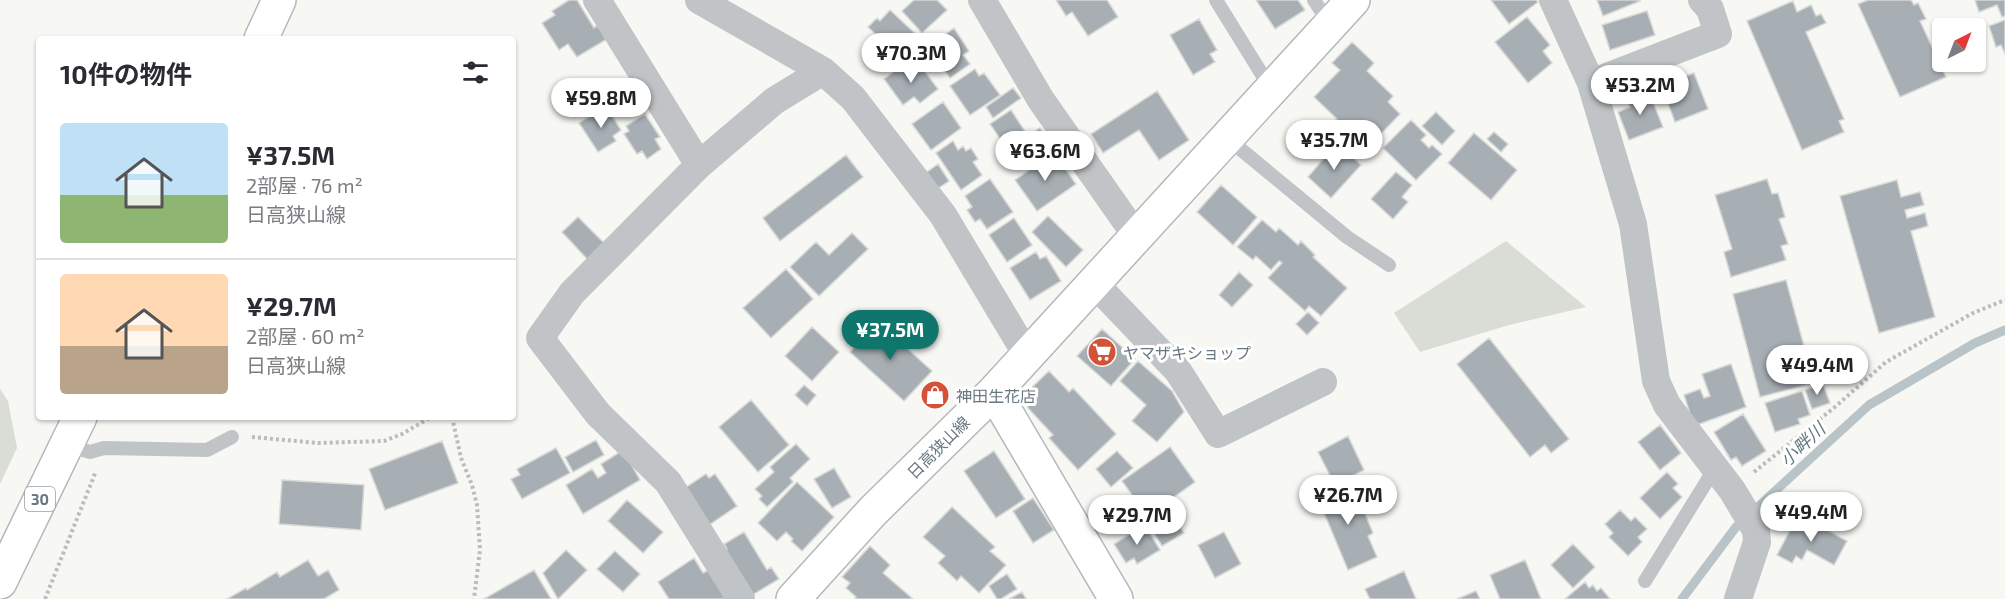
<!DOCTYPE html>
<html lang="ja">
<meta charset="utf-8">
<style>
body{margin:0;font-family:"Exo 2","Noto Sans JP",sans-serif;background:#f2f2f3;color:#2b2b33;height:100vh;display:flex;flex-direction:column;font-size:22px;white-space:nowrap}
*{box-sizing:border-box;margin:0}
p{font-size:20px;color:#7c7c81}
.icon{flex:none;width:33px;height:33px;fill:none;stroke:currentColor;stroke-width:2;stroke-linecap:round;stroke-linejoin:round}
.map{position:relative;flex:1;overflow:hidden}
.panel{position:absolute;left:36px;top:36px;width:480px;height:384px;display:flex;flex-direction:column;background:#fff;border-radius:6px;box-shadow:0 2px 4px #0004}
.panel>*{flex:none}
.needle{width:39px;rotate:42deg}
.buttons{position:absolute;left:1932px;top:18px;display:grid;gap:12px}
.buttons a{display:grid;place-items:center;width:54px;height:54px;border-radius:6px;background:#fff;box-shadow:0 2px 4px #0004;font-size:30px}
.price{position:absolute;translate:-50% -51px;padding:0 14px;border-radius:21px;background:#fff;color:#222;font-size:20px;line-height:39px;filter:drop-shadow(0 2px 3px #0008)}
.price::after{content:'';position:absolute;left:50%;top:36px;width:18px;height:14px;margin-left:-9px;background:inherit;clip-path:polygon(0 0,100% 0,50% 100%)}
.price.selected{background:#0f766e;color:#fff}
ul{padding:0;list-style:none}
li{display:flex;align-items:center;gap:18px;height:150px;padding:0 24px}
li+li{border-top:2px solid #e1e1e2}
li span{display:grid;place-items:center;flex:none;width:168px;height:120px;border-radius:6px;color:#555}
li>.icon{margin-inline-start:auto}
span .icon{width:72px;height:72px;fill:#fffc;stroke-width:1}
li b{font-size:26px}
h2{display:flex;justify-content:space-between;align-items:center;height:72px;padding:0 24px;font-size:26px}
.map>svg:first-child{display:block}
.green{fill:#d9ddd5}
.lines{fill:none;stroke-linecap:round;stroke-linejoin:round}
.stream{stroke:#b8c4c7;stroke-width:9}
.building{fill:#a8afb4;stroke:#d8d8d6;stroke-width:1.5}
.secondary-casing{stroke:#b3b8bb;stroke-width:36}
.primary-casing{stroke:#b4b8bb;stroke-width:36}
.path{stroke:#babdbf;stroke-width:4;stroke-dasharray:3 3;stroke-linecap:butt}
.lane{stroke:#c0c4c7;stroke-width:14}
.street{stroke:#c0c4c7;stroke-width:28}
.secondary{stroke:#fff;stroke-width:33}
.primary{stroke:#fff;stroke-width:33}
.labels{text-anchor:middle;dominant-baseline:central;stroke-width:6;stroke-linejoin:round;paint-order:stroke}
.shield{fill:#fff;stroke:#95a0a8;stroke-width:1.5}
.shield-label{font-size:15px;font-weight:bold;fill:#687882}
.poi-label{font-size:16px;fill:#687882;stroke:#fff;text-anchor:start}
.street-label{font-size:16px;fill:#687882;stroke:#fff}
.water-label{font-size:18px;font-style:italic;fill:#64797f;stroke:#fff}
</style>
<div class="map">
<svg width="2005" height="599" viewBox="0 0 2005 599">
<rect width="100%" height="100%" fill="#f7f7f4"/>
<path class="green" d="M1506,241l80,66 -77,18 -89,27 -26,-39z
M0,389l8,12 9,47 -17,36z"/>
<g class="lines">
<path class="stream" d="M1682,599l54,-72 133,-122 106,-62 30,-13"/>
</g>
<path class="building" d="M569,0h8l17,28 3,-3 10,14 -30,18 -9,-13 -9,6 -17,-27 13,-8 -3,-4z
M914,0h23l10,10 -25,23 -20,-22z
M1056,0h51l11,17 -30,19 -16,-24 -6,4z
M1256,0h42l7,10 -30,19z
M1491,0h45l2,2 -29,22z
M1597,0h43v1l-37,15z
M1868,0h43l3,5 4,-2 8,16 -6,2 26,56 -46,20 -42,-93z
M1975,0h30v16l-3,1 -5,-12 -18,7z
M1793,1l4,11 14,-7 5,11 5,-2 5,9 -20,9 38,87 -5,2 5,11 -42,18 -55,-129z
M890,10l32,30 -19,20 -35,-33 9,-9 3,3z
M1647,11l8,24 -45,15 -8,-25z
M1527,17l23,28 -7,6 9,12 -24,20 -33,-41z
M1199,19l18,31 -7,4 5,8 -22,13 -23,-40z
M2005,20v34l-4,-9 -5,2 -7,-21z
M954,28l15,23 -6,4 7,9 -20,14 -22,-31z
M1352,42l22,21 -7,8 26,25 -5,6 12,12 -25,26 -3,-4 -11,12 -14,-14 -3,4 -13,-13 6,-6 -23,-22 26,-27 -8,-7z
M917,61l21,28 -18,14 -6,-6 -11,8 -19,-26 19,-14 3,4z
M975,69l4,7 5,-3 16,22 -30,20 -20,-29z
M1694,73l14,36 -33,13 -9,-24 5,-2 -3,-7 6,-3 -2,-5z
M1013,88l8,10 -28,20 -7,-11z
M1648,90l15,37 -34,13 -11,-28 12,-5 -4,-8z
M1157,91l32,49 -30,20 -20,-30 -36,23 -12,-19z
M943,102l18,26 -30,22 -19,-26z
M606,106l15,24 -8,6 3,5 -18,11 -19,-29z
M1011,110l17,26 12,-8 10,15 -32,22 -28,-41z
M1436,112l19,19 -13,14 -20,-19z
M645,114l15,23 -5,2 6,10 -14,10 -5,-8 -5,3 -13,-20 5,-3 -3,-5z
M1411,120l15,15 -5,5 8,8 3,-3 10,9 -26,26 -33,-32z
M1494,132l14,12 -7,8 -14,-13z
M1474,133l43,37 -26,30 -43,-37z
M953,141l5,9 5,-4 3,5 5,-3 7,11 -5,3 9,13 -21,15 -25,-37z
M1337,143l24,22 -30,33 -23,-21z
M1054,153l22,31 -39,27 -22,-31z
M846,155l17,22 -83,64 -17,-23z
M938,164l11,17 -15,10 -11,-16z
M1396,172l16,13 -10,12 6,5 -15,17 -22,-20z
M990,179l23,33 -26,17 -7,-10 -5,3 -8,-12 5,-3 -7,-11z
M1767,179l5,15 6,-1 7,24 -6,2 9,25 -7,2 5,14 -55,17 -7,-25 8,-3 -17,-54z
M1897,180l4,17 19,-5 4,13 -19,5 2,8 18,-5 3,13 -17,5 24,86 -56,16 -39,-137z
M1221,185l36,32 -24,28 -36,-33z
M1048,216l35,34 -17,17 -34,-35z
M578,217l28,28 -17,16 -27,-29z
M1014,218l18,27 -25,17 -18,-27z
M1262,220l14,12 3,-4 19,17 3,-4 14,14 -2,2 34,31 -26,28 -12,-10 -4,5 -37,-33 14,-15 -3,-2 -8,9 -15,-14 -3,4 -16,-13z
M852,233l16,16 -49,47 -29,-29 26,-25 13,13z
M1036,252l4,7 6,-3 15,25 -31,19 -20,-32z
M786,269l27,30 -42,39 -28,-30z
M1239,272l14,13 -21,22 -13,-12z
M1786,280l28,103 -54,14 -27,-103z
M1308,312l11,11 -12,12 -11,-11z
M878,322l54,49 -28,30 -54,-49 11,-12 -3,-4 8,-9 4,3z
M812,327l27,25 -27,29 -27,-25z
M1102,329l33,30 -24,27 -34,-30z
M1489,338l80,101 -18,14 -6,-8 -15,12 -73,-93z
M1138,361l34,30 12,21 -27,30 -25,-21 14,-16 -26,-24z
M1731,364l15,43 -52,19 -10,-31 16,-6 4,9 6,-2 -8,-22z
M1049,371l20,21 4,-4 43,46 -38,36 -29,-32 4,-3 -25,-27 -2,-15z
M1823,384l7,19 -18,6 -7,-19z
M804,385l12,10 -9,11 -12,-11z
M1802,391l8,24 -12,4 2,5 -25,8 -10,-29z
M751,400l38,45 -31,27 -39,-45z
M1743,414l23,37 -24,15 -6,-9 -5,3 -17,-28z
M1660,425l21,28 -21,17 -22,-28z
M1348,436l16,34 -29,15 -17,-33z
M596,440l8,15 -31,17 -8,-15z
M442,441l16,42 -73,27 -16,-41z
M796,444l14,15 -20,19 3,4 -26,25 -8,-8 3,-3 -7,-7 19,-17 -4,-5z
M1170,447l25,35 -48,34 -25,-35z
M556,448l14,25 -48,26 -11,-20 9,-4 -3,-6z
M623,450l17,30 -57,34 -17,-29 26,-16 6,9 8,-5 -5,-9z
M994,451l31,48 -29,19 -32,-47z
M1117,451l16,17 -22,19 -15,-18z
M834,468l17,29 -19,11 -18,-29z
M1667,472l11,12 -5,4 9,9 -22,22 -20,-21z
M706,474l3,4 6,-4 22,32 -28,19 -24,-37z
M282,480l82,5 -3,45 -82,-6z
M797,482l37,35 -32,34 -11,-10 2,-2 -7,-7 -9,9 -19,-18z
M1345,484l9,20 6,-2 13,31 -5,3 9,21 -29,13 -31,-74z
M1033,498l21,32 -21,13 -20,-32z
M627,500l36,32 -20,21 -35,-32z
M952,507l43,40 -5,4 16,14 -27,28 -18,-17 -4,5 -19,-18 7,-7 -22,-19z
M1620,510l11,11 4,-4 12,12 -9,8 4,5 -14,14 -19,-19 4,-4 -8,-9z
M1171,512l13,21 -22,13 -13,-21z
M1796,519l10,5 3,-4 38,21 -13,24 -27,-15 -5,10 -6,-4 -4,7 -15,-8z
M1145,525l15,25 -23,14 -3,-6 -8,5 -12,-19z
M744,532l23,38 4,-3 8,12 -30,18 -27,-45 5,-3 -3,-5z
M1224,532l17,32 -26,14 -17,-33z
M1573,544l22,23 -22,21 -22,-23z
M870,546l20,19 -7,8 30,26h-58l1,-2 -10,-9 4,-5 -8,-6z
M566,550l21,20 -29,29 -15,-26z
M615,551l25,23 -17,18 -26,-23z
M694,558l9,15 7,-4 20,30h-61l-11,-17z
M308,560l10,16 10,-6 11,20 -15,9h-97l19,-11 1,2 30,-18 3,5z
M1525,560l16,39h-41l-10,-24z
M534,570l17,29h-67z
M1404,571l12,28h-46l-5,-10z
M1007,574l10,15 -16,10h-4l-8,-13z
M1585,582l4,6 4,-3 4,6 4,-3 9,11h-45z
M1476,591l4,8h-23z
M1022,592l4,7h-17z"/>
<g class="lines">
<g class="secondary-casing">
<path id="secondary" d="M994,392l122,207
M793,599l80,-88 121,-119 359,-392"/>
</g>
<g class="primary-casing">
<path id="primary" d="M261,39l18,-39
M0,582l80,-165"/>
</g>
<path class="path" d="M452,417l9,41 11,27 5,20 3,45 -6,49
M252,437l66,6 66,-2 18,-7 29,-17
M1754,472l81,-65 51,-45 87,-49 32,-13
M45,599l51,-128"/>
<path class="lane" d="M1216,0l55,89
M1314,0l16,25
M1227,138l120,99 42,28
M66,445l24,7 14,-4 103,2 25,-13
M1645,581l70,-113"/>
<path class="street" d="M597,0l102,165 -127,128 -32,45 58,76 70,68 73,117
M699,0l124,71 30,27 90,117 84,140
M982,0l59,100 96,137
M1553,0l38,83 42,141 23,157 11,24 65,85 24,40 1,12 -19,57
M1591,83l127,-49 -8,-25 -8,-9
M699,165l75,-64 49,-30
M1094,283l84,88 40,63 105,-52"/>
<use href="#secondary" class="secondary"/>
<use href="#primary" class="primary"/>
</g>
<defs>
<g id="supermarket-disc" transform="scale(1.5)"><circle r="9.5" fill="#d45237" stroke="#fff"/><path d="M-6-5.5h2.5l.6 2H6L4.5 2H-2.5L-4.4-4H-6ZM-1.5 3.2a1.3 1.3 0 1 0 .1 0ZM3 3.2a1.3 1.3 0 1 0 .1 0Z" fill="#fff"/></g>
<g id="shop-disc" transform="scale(1.5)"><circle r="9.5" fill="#d45237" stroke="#fff"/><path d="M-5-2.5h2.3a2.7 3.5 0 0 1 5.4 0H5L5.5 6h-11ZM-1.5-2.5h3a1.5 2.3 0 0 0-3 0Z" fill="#fff"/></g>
</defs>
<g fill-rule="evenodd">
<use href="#supermarket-disc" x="1102" y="352"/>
<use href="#shop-disc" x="935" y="395"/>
</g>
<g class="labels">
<rect class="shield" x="25" y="487" width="30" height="24" rx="4.5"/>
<g class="shield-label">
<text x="40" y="499">30</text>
</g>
<g class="poi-label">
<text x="1123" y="352">ヤマザキショップ</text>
<text x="956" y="395">神田生花店</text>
</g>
<g class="street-label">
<text transform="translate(938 447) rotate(-45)">日高狭山線</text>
</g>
<g class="water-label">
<text transform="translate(1802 444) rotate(-43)">小畔川</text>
</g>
</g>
</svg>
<div class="buttons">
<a><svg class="needle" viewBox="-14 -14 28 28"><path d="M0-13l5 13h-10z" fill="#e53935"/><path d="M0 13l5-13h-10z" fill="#7c7c81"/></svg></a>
</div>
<b class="price" style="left:911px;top:84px">¥70.3M</b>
<b class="price" style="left:1640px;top:116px">¥53.2M</b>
<b class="price" style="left:601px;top:129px">¥59.8M</b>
<b class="price" style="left:1334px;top:171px">¥35.7M</b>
<b class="price" style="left:1045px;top:182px">¥63.6M</b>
<b class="price selected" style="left:890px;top:361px">¥37.5M</b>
<b class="price" style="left:1817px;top:396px">¥49.4M</b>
<b class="price" style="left:1348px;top:526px">¥26.7M</b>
<b class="price" style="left:1811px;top:543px">¥49.4M</b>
<b class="price" style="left:1137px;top:546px">¥29.7M</b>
<section class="panel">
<h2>10件の物件<svg class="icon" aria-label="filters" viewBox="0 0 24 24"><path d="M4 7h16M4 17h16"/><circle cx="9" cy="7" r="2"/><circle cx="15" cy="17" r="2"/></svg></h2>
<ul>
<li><span style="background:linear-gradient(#bfe0f5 60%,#8fb573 0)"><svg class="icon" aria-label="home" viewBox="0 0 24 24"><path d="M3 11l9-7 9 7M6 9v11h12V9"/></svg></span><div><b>¥37.5M</b><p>2部屋 · 76 m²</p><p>日高狭山線</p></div></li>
<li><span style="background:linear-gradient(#ffd9b3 60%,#b9a48a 0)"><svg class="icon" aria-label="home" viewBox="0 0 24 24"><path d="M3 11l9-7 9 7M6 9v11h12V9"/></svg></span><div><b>¥29.7M</b><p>2部屋 · 60 m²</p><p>日高狭山線</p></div></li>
</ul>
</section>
</div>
